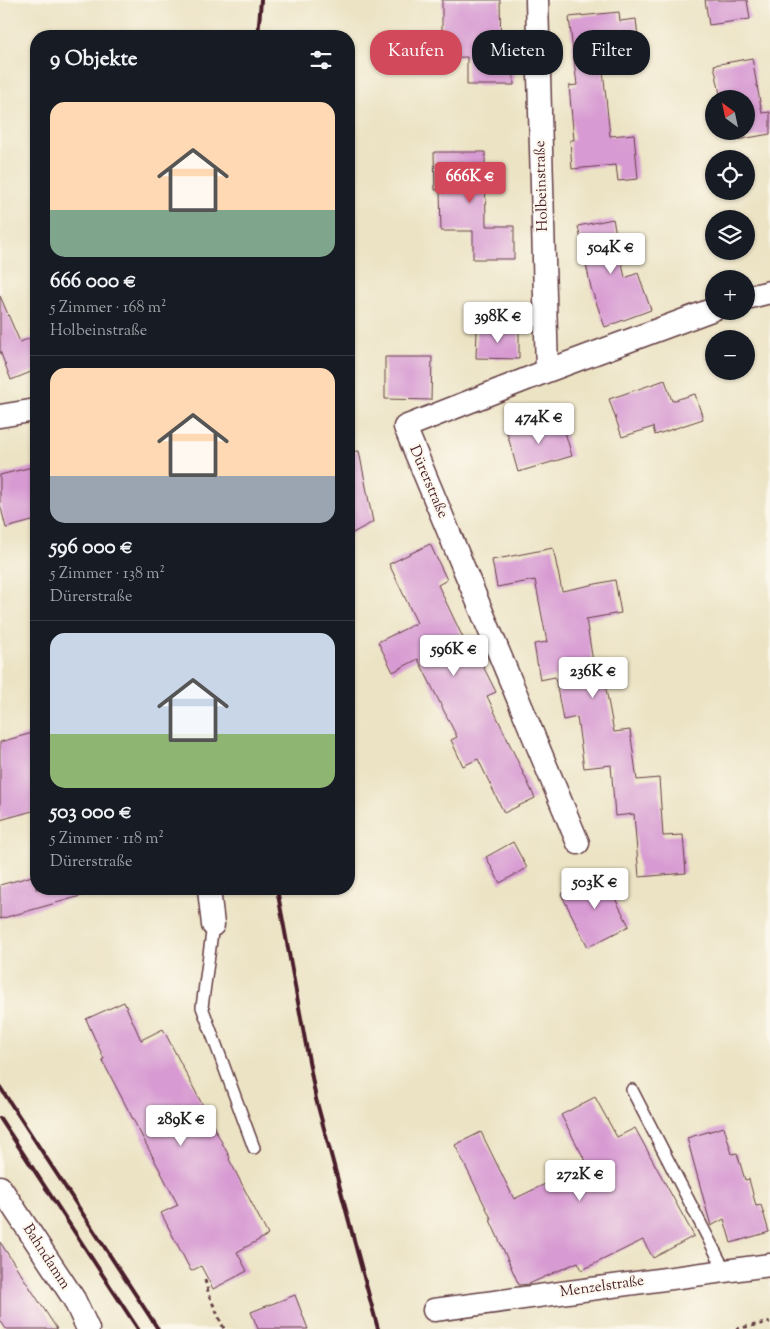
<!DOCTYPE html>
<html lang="de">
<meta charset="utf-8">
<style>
body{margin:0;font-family:"Sorts Mill Goudy",serif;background:#242831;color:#f1f3f6;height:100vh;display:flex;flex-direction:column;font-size:19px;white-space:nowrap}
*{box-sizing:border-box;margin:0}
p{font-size:16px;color:#9ea1a6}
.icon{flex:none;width:28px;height:28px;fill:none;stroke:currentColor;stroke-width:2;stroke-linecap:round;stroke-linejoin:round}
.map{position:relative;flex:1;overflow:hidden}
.details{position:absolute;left:30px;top:30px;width:325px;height:865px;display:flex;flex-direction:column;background:#171b24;border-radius:20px;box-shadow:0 1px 4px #0004}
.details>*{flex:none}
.hud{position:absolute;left:370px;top:30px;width:325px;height:45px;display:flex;gap:10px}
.needle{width:32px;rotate:327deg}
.fabs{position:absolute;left:705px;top:90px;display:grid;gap:10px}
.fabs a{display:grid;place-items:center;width:50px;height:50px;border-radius:50%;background:#171b24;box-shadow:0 1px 4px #0004;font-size:25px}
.price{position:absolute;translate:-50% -42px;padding:0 11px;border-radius:5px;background:#fff;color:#222;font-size:16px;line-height:32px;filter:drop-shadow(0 1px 2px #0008)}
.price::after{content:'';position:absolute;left:50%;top:30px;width:15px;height:11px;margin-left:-8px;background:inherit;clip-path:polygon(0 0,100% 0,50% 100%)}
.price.selected{background:#d1495b;color:#fff}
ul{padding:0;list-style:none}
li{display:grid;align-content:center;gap:10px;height:265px;padding:0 20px}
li+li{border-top:1px solid #363941}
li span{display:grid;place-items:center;height:155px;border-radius:15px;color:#555}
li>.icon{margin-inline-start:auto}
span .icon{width:90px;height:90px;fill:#fffc;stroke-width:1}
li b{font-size:21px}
h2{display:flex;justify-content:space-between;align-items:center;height:60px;padding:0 20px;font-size:21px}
.pill{padding:0 18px;border-radius:20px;background:#171b24;box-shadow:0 1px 4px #0004;font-size:18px;line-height:45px}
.pill.selected{background:#d1495b;color:#fff}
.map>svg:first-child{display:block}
.building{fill:#d79ad2}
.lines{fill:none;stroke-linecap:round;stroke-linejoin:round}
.service-casing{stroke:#623c42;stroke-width:14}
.minor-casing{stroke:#623c42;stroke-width:25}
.path{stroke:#623c42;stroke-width:3;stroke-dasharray:4 4;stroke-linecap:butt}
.service{stroke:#fff;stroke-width:11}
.minor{stroke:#fff;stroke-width:22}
.rail{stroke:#4a1f2b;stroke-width:4}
.labels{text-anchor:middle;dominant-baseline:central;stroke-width:4;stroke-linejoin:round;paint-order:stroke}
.street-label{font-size:15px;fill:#4a1f2b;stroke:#fbf7ec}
</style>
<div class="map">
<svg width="770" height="1329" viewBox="0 0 770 1329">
<rect width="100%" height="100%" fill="#fbf7ec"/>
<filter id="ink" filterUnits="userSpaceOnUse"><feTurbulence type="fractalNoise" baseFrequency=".02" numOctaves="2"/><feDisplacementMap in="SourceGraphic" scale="10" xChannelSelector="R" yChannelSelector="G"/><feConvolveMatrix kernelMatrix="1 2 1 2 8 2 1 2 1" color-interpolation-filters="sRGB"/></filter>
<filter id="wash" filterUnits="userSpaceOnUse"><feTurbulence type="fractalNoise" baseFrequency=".0096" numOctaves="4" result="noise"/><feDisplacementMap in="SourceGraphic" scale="20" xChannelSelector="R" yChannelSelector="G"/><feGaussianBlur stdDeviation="1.12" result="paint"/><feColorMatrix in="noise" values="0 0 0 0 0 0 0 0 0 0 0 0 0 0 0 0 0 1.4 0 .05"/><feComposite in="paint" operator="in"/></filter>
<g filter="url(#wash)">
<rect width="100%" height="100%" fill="#ece3c4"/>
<g id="blocks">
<path class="building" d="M442,0h58l1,54h12l1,31h-47v-28l-25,1z
M705,0h42l3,19 -41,6z
M619,12l1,9 16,-2 3,27 -38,5 9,85 24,-2 4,45 -20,2 -2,-16 -44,4 -2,-29h4l-5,-54 8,-1 -8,-68z
M752,58l10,55 8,-1v22l-34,6 -1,-9h11v-32h-17v-2l-8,2 -7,-34z
M434,152h51l1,74h28v33h-41v-28h-32l-1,-41h-5z
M613,219l12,59 13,-5 13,37 -46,17 -14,-39 -13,-62z
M0,296l20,46 16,-6v34l-25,10 -11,-29z
M477,330h42v29l-43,-1z
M385,357h47l-1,43 -46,-1z
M665,380l7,21 23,-7 8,25 -48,16 -2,-8 -31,10 -13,-38z
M561,418l11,38 -54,16 -11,-39z
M359,451l14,71 -24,13v-83z
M36,466v54l-30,8 -6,-24v-29z
M430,544l17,36 -9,5 35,74 5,-3 18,36 -9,4 48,102 -31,15 -26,-54 -15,7 -12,-26 6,-3 -39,-78 -25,13 -15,-30 39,-19 -28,-59z
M553,548l9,43 53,-11 6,33 -35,6 11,67 8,-2 9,48 16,-2 7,50 22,-2 4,58 20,-1 3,38 -47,4 -5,-63 -19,2 -4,-51 -27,3 -7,-51 -14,3 -8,-43 -15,3 -6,-36 13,-2 -12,-62 -38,7 -5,-27z
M36,732v78l-36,10v-78z
M513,842l14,26 -27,15 -14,-26z
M602,873l27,53 -41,21 -27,-53z
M36,875v14h47l1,6 -84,24v-34z
M124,1002l17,38 22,-11 67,129 -1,1 39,76 -31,17 10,19 -34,18 -12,-23 -10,5 -30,-58 17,-8 -76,-145 2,-1 -18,-40z
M595,1097l22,40 18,-9 59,108 -41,22 -10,-18 -61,30 -4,-8 -49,22 -10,1 -29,-65h2l-37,-75 26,-13 33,67 73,-35 -26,-49z
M724,1127l8,27 5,-1 8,27 4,-1 7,27 5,-1 8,27 -38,11 -7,-24 -13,7 -24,-88z
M0,1242l57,87h-51l-6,-9z
M295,1295l13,34h-50l-7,-17z"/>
</g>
</g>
<g filter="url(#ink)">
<use href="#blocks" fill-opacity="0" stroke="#623c42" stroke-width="1"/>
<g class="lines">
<g class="service-casing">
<path id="service" d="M213,925l-11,82 52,141
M632,1090l93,181"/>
</g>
<g class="minor-casing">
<path id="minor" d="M537,0l10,371
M746,298l24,-6
M0,416l36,-6
M578,843l-173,-416 142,-56 167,-62
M209,889l4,36
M0,1187l74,112 14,30
M434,1310l336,-45"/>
</g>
<path class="path" d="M205,1280l4,15 15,34
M736,1329l34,-7"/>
<use href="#service" class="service"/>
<use href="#minor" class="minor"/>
<path class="rail" d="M258,36l3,-36
M277,889l39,210 62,230
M0,1087l158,242
M0,1118l138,211"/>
</g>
</g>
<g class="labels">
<g class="street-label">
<text transform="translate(542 186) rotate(-92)">Holbeinstraße</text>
<text transform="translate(428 482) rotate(67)">Dürerstraße</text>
<text transform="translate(46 1257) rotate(57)">Bahndamm</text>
<text transform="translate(602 1287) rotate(-8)">Menzelstraße</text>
</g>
</g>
</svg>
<div class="fabs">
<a><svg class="needle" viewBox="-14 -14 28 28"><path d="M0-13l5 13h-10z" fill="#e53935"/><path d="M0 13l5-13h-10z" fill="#9ea1a6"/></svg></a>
<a><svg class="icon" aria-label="locate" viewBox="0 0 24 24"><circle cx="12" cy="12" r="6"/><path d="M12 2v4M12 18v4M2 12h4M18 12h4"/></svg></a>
<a><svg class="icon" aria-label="layers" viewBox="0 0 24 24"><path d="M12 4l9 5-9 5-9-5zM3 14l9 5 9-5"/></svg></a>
<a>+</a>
<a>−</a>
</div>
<b class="price selected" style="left:470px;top:204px">666K €</b>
<b class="price" style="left:611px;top:275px">504K €</b>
<b class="price" style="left:498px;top:344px">398K €</b>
<b class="price" style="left:539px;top:445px">474K €</b>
<b class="price" style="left:454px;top:677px">596K €</b>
<b class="price" style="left:593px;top:699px">236K €</b>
<b class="price" style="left:595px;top:910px">503K €</b>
<b class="price" style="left:181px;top:1147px">289K €</b>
<b class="price" style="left:580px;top:1202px">272K €</b>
<div class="hud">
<a class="pill selected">Kaufen</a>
<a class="pill">Mieten</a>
<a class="pill">Filter</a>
</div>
<section class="details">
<h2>9 Objekte<svg class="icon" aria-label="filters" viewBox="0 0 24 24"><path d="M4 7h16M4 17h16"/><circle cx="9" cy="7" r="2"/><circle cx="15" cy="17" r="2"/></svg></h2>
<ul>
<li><span style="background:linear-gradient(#ffd9b3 70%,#7fa58c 0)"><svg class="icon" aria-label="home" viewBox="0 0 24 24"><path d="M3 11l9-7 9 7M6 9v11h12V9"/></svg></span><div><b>666 000 €</b><p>5 Zimmer · 168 m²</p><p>Holbeinstraße</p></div></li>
<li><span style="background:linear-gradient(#ffd9b3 70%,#9aa5b1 0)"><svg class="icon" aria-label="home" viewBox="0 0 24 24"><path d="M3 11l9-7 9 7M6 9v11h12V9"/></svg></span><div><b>596 000 €</b><p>5 Zimmer · 138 m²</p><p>Dürerstraße</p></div></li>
<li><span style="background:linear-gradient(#c9d6e8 65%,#8fb573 0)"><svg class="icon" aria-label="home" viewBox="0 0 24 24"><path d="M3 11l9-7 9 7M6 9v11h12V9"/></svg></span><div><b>503 000 €</b><p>5 Zimmer · 118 m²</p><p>Dürerstraße</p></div></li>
</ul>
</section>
</div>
